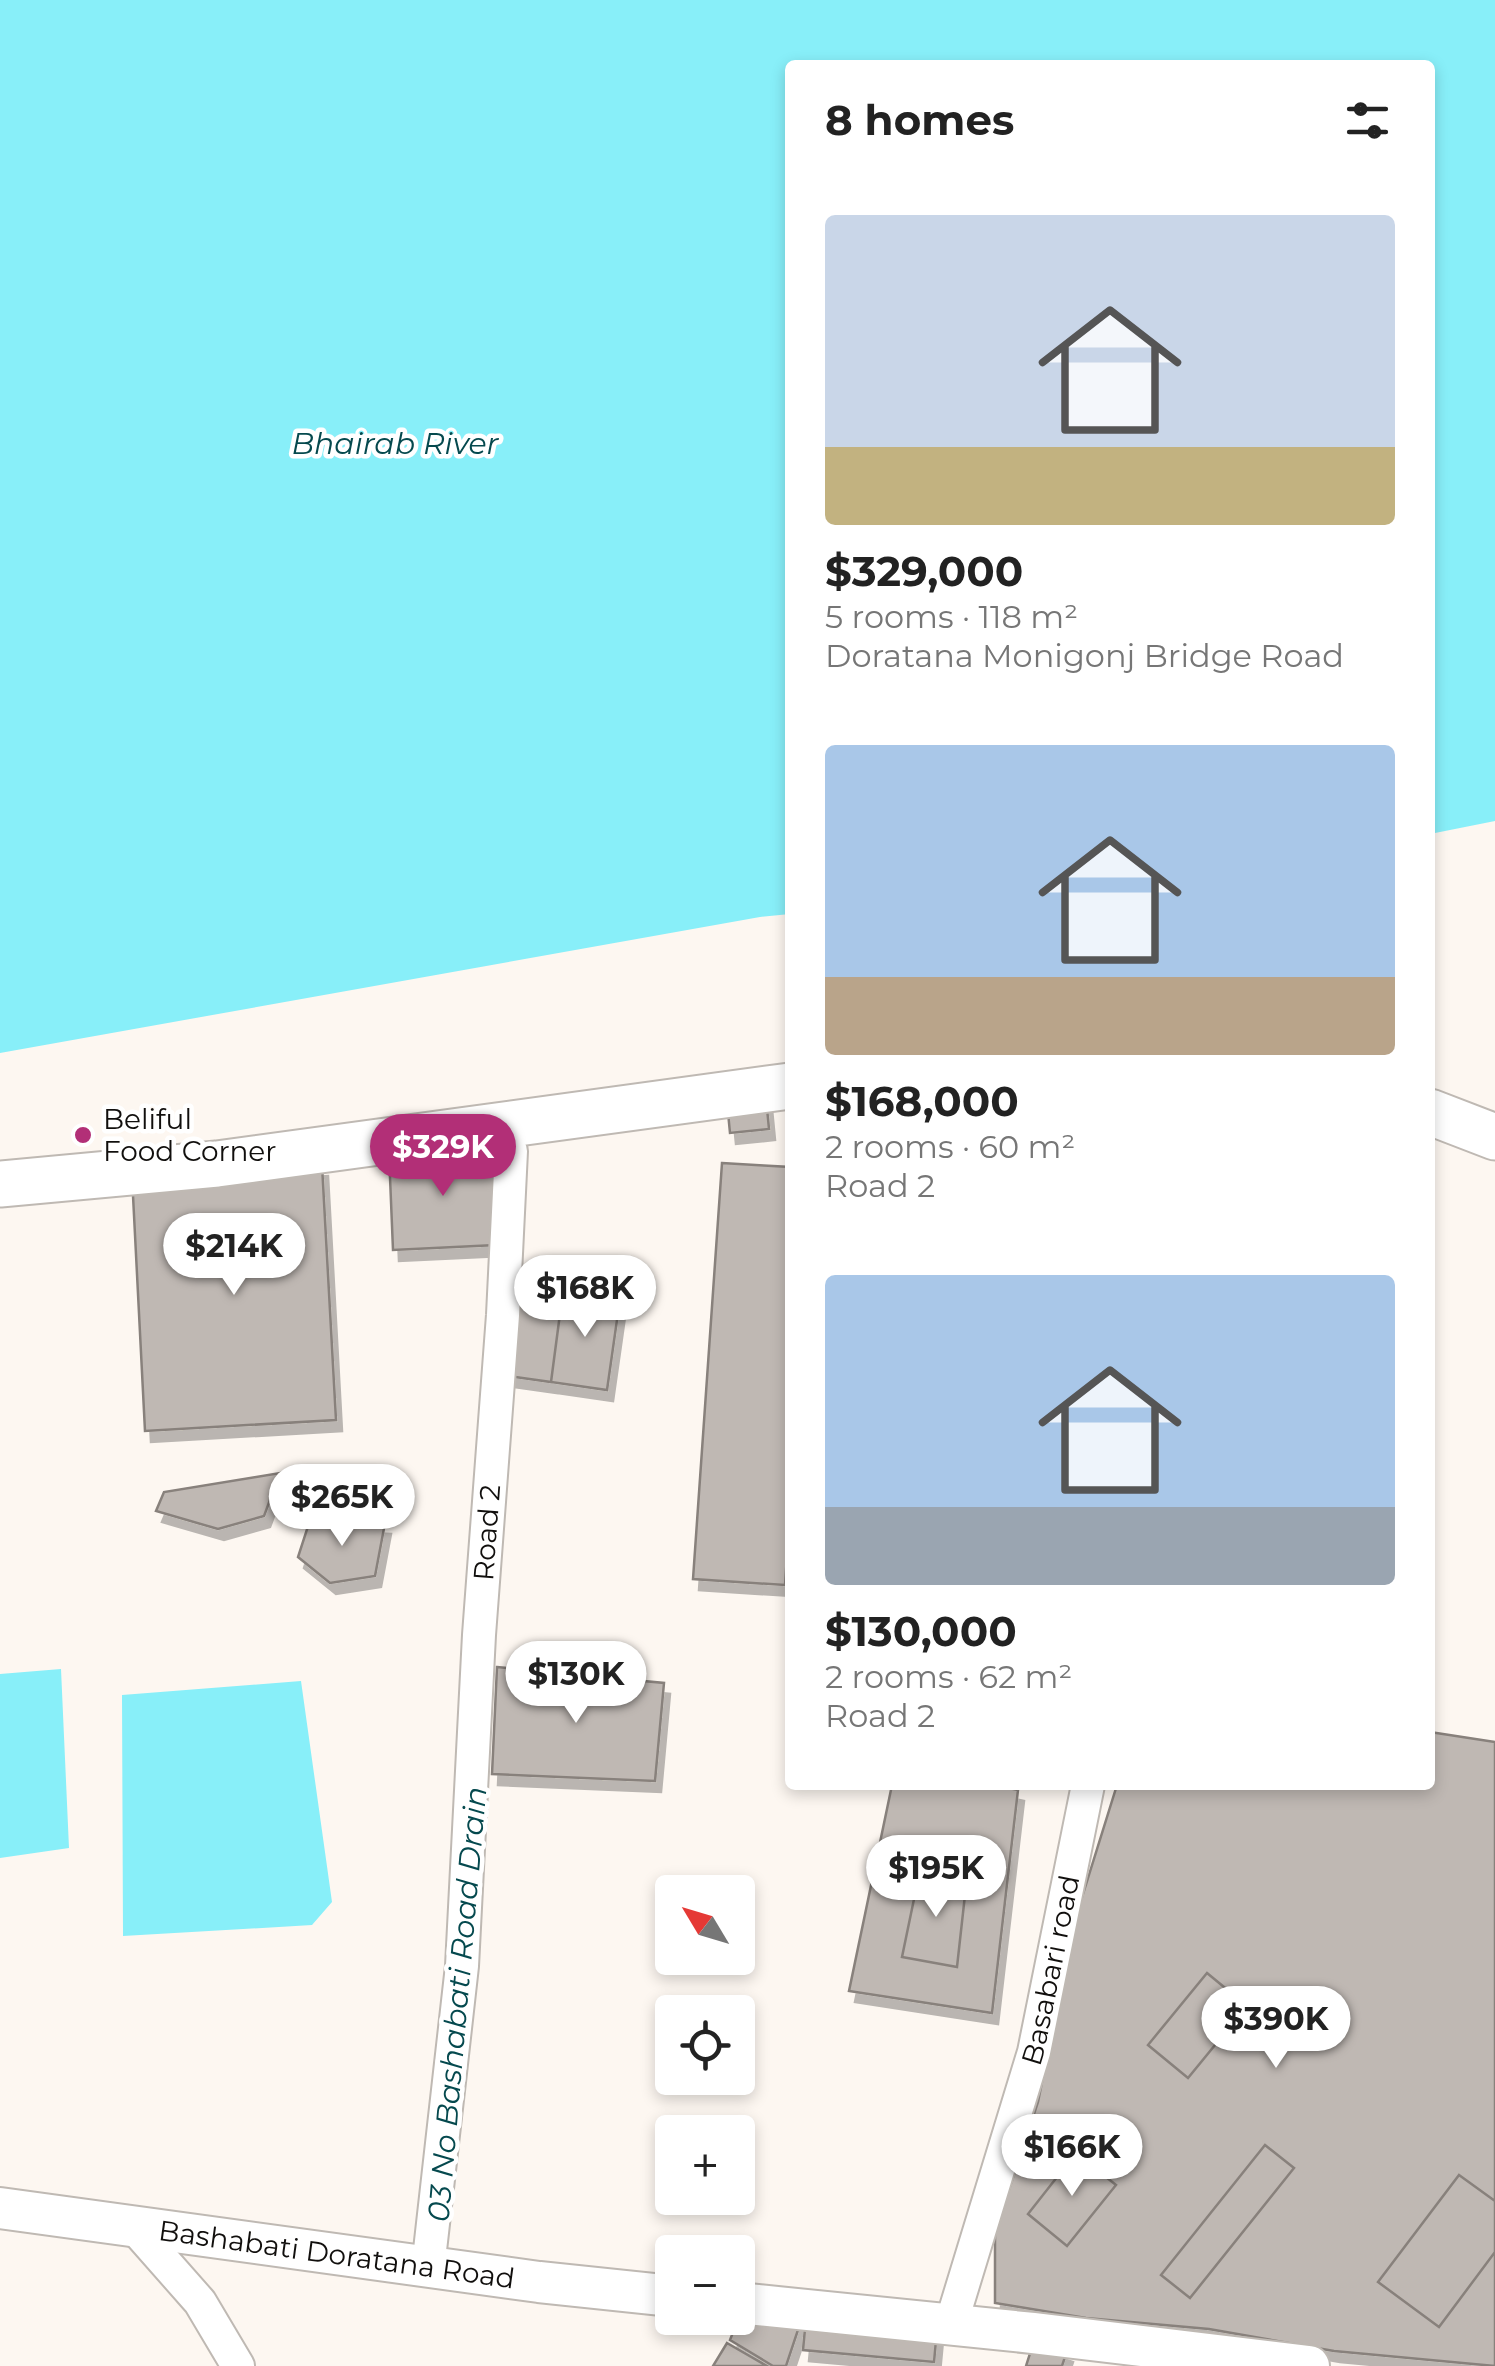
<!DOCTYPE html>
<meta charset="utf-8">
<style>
body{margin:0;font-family:Montserrat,sans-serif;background:#f2f2f2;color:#222;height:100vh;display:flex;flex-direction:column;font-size:38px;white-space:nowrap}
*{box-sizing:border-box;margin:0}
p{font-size:32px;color:#767676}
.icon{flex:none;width:55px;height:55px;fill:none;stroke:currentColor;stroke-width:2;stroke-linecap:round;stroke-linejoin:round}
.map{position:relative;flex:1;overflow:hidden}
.panel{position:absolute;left:785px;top:60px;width:650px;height:1730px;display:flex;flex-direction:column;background:#fff;border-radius:10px;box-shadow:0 5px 15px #0003}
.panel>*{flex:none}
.needle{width:65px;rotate:308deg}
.controls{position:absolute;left:655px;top:1875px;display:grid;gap:20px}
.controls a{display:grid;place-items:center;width:100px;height:100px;border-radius:10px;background:#fff;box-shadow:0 5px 15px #0003;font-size:50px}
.price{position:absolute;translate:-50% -85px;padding:0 22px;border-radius:35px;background:#fff;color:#222;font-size:32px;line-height:65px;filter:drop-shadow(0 2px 5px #0008)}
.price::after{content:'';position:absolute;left:50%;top:60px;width:30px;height:22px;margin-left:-15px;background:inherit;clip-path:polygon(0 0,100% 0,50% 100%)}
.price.on{background:#b22f77;color:#fff}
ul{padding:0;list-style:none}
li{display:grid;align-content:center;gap:20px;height:530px;padding:0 40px}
li span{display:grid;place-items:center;height:310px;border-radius:10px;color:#555}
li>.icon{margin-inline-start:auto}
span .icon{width:180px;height:180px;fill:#fffc;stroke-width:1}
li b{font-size:42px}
h2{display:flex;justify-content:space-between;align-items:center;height:120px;padding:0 40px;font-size:42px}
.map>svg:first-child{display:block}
.water{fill:#88eff9}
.building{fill:#bfb8b3;stroke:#88817c;stroke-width:2.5;filter:url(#shadow)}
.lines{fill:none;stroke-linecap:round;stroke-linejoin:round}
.minor-casing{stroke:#bfb9b3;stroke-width:36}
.tertiary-casing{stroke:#bfb9b3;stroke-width:44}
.secondary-casing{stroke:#bfb9b3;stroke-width:49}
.minor{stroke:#fff;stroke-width:32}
.tertiary{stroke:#fff;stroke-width:40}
.secondary{stroke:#fff;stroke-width:45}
.poi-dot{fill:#b22f77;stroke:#fff;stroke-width:4}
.labels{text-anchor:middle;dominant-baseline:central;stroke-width:9;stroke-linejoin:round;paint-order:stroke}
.poi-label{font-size:28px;fill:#110f0d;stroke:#fff;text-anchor:start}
.street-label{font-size:28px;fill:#110f0d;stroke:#fff}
.water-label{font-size:30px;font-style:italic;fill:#05494e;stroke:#fff}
</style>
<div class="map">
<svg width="1495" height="2366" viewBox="0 0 1495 2366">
<defs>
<filter id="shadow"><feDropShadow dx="6" dy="11" stdDeviation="0" flood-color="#0004"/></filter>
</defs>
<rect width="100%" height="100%" fill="#fdf7f1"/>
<path class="water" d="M0,0h1495v821l-65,13v-769h-640v849l-30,3 -760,136z
M61,1669l8,179 -69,10v-184z
M301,1681l31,221 -20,23 -189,11 -1,-241z"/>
<path class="building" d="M766,1098l3,31 -39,4 -3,-31z
M492,1148l4,97 -103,5 -4,-97z
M722,1163l68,4v345l-5,73 -92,-6z
M322,1165l14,255 -191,11 -13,-255z
M514,1284l49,7 -12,91 -50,-7z
M563,1291l57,8 -13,91 -56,-8z
M280,1473l-16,43 -46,13 -62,-18 8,-19z
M310,1520l75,3 -10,53 -45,7 -32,-26z
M497,1667l167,16 -9,98 -163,-7z
M1430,1732l65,10v624l-161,-15 -125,-22 -123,-11 -91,-15v-71l43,-130 36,-179 43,-138h313z
M892,1785h103l23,5 -26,223 -143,-22z
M919,1875l48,2 -10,90 -55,-10z
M1207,1973l40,33 -59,72 -40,-33z
M1265,2145l29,23 -104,130 -29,-23z
M1076,2153l40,32 -49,61 -39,-32z
M1459,2175l36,26v51l-56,75 -61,-45z
M741,2312l62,3 -17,51h-13l-43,-26z
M806,2318l131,12 -3,32 -131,-12z
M1034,2341l33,10 -5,15h-36z
M727,2343l40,23h-54z"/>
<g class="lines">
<g class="minor-casing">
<g id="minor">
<path d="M133,2226l67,76 38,64"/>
<path id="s1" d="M428,2268l34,-302 17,-331 24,-320 8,-164 -47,-18"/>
<path id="s2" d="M951,2324l83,-272 54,-267"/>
</g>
</g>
<g class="tertiary-casing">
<g id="tertiary">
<path id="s3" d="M0,2208l539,74 133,14"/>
<path d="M738,2303l295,30 276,33"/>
</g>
</g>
<g class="secondary-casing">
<path id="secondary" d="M1430,1112l65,25
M0,1184l217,-20 573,-78"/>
</g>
<use href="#minor" class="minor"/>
<use href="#tertiary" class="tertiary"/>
<use href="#secondary" class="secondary"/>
</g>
<circle class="poi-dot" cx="83" cy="1135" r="10"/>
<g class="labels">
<g class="poi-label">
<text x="103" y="1119">Beliful<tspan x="103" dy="32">Food Corner</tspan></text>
</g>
<g class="street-label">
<text stroke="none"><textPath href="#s1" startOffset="738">Road 2</textPath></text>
<text stroke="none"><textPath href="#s2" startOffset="368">Basabari road</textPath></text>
<text stroke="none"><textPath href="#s3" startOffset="340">Bashabati Doratana Road</textPath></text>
</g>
<g class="water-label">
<text x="395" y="443">Bhairab River</text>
<text transform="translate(457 2004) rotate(-85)">03 No Bashabati Road Drain</text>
</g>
</g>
</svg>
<div class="controls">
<a><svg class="needle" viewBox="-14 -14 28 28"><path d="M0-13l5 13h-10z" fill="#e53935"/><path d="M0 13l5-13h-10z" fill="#767676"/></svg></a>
<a><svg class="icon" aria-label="locate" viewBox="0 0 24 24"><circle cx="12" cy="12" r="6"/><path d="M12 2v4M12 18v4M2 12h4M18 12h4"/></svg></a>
<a>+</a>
<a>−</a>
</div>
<b class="price on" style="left:443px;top:1199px">$329K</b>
<b class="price" style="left:234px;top:1298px">$214K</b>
<b class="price" style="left:585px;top:1340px">$168K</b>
<b class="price" style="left:342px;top:1549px">$265K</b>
<b class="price" style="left:576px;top:1726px">$130K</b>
<b class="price" style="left:936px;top:1920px">$195K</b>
<b class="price" style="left:1276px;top:2071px">$390K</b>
<b class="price" style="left:1072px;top:2199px">$166K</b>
<section class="panel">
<h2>8 homes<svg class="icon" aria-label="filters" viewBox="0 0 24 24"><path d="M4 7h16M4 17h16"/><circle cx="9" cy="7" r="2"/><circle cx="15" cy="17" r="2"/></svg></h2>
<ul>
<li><span style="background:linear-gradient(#c9d6e8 75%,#c2b280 0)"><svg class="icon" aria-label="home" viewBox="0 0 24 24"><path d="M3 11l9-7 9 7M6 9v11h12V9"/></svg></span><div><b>$329,000</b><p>5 rooms · 118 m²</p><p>Doratana Monigonj Bridge Road</p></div></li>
<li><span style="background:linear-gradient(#a9c7e8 75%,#b9a48a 0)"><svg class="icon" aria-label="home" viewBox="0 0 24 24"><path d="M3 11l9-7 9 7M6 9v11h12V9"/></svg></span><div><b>$168,000</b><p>2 rooms · 60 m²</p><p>Road 2</p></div></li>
<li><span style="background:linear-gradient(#a9c7e8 75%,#9aa5b1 0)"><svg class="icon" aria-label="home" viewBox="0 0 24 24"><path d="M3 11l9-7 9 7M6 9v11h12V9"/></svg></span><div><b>$130,000</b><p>2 rooms · 62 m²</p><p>Road 2</p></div></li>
</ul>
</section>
</div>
